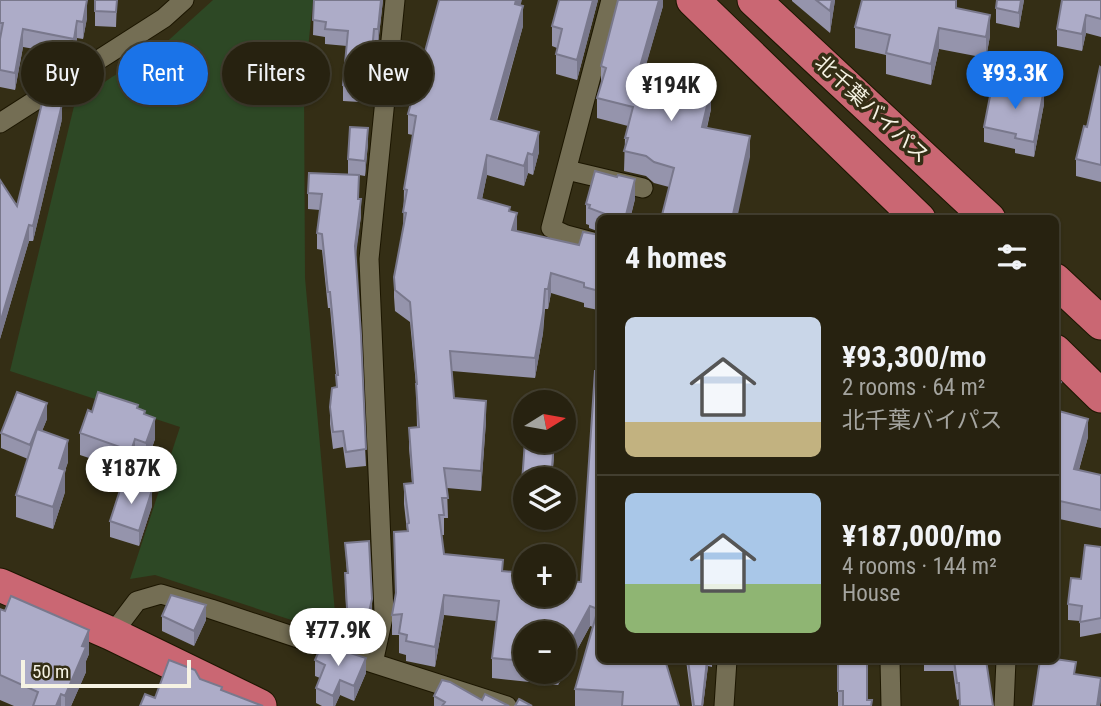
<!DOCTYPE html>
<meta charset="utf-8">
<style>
body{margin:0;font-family:"Roboto Condensed","Noto Sans JP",sans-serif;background:#2f2a19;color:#f1f3f6;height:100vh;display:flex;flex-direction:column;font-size:26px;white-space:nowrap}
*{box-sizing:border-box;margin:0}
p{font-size:23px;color:#a4a49f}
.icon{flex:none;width:38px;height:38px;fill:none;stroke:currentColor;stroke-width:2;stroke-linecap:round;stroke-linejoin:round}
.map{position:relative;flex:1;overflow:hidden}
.side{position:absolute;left:597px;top:215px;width:462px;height:448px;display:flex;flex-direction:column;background:#272210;border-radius:10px;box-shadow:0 2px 5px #0004,0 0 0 2px #433f30}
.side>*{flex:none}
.banner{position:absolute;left:21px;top:42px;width:471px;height:63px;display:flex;gap:14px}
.needle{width:46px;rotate:79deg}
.tools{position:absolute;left:513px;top:390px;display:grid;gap:14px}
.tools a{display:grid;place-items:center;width:63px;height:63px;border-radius:50%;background:#272210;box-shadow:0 2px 5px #0004,0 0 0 2px #433f30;font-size:35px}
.scale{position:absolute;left:21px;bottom:18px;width:170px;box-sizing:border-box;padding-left:7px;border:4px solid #f6f3e4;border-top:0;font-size:19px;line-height:24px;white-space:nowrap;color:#f6f3e4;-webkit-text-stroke:5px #342e15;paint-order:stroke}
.price{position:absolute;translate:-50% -60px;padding:0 16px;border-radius:24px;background:#fff;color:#222;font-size:23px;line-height:46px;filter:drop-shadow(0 2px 4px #0008)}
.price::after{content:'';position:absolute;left:50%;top:42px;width:21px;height:16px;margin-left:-10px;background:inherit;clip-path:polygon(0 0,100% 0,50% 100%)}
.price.on{background:#1a73e8;color:#fff}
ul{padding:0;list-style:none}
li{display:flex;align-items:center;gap:21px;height:175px;padding:0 28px}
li+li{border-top:2px solid #433f30}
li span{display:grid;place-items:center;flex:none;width:196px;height:140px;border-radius:10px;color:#555}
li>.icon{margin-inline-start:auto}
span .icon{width:84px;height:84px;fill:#fffc;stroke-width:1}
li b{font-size:30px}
h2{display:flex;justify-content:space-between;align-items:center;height:84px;padding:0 28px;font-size:30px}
.tag{padding:0 24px;border-radius:32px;background:#272210;box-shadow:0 2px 5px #0004,0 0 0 2px #433f30;font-size:24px;line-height:63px}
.tag.on{background:#1a73e8;color:#fff}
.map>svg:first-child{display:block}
.green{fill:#2d4825}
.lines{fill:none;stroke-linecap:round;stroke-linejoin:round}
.minor-casing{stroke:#1c1600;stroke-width:21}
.trunk-casing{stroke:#1c1600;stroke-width:35}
.minor{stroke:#746e54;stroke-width:19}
.trunk{stroke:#ca6773;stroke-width:33}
.wall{fill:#9594ac;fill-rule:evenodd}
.shaded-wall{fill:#79788c}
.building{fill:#adacc8;stroke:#79788c;stroke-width:2}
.labels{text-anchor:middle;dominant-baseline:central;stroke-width:7;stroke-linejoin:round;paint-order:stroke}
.street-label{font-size:21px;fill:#f6f3e4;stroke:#342e15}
</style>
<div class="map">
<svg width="1101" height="706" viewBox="0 0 1101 706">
<rect width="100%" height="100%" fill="#342e15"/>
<path class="green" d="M213,0h100l-9,88 1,190 32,357 -182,-60 -25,4 50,-152 -170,-56 65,-269 37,-25 48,-29z"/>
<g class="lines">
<g class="minor-casing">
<path id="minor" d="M0,123l164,-105 20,-18
M567,170l76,18
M600,244l-34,-9 -15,-7 60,-228
M112,634l25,-33 24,-7 50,15 162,54 134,43
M890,660l1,46
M373,663l11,-50 -15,-354 26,-259
M724,706l3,-46
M1004,706l2,-46"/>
</g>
<g class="trunk-casing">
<path id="trunk" d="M693,0l226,219
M754,0l235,219
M1055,280l46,43
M1055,351l46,45
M0,585l112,49 148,72"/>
</g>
<use href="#minor" class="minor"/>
<use href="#trunk" class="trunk"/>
</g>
<path class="wall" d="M0,0l87,18 -4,21 -6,-1 -3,18 -51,-9 -8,43 -15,-3z
M95,0h22l-1,27 -21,-1z
M314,0h69l-5,44h-4l-5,56h-9v2l-17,-1v-16l4,-39 -22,-2v-7l-12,-2z
M598,0l-21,80 -21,-6v-20l1,-6 -5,-2v-20z
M659,0h4v6l-19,65 67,38 -4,19 43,29 -81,30 -15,-4 -8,-7 -22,-5 1,-33 3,-12 -31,-8v-20l4,-13v-19z
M792,0h43l-5,33 -38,-32z
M1024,0l-5,28 -23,-5v-15z
M1101,0v37l-15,-4 -4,18 -25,-5v-17z
M520,6l3,20 -26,95 42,31 -6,23 -5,-2 -4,13 -37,-11 -5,24 28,13 7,19 62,14 21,-10v82h-2v-7l-14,-3v-4l-33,-10 -3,16h-3l-2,24 -8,45 -83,-7 2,27 32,23 -5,70 -34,-3 1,30h-4v17h-2l2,19 59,17 22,24 56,-13 14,-211 5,289 79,46h-104v-17l18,-62 -3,-1 -32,59 -66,-7v-20l4,-37 -52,-6 -9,52 -29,-6v-6l-7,-2v-18h-7v-20l4,-19 -2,-64 13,-1 -3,-27v-20l8,-1 -3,-35v-20l8,-1 -1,-42 -6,-63 -15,-11 -1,-14v-20l9,-46 1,-42 9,-54 -5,-1v-20zM525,634h39v38h-39z
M956,8l34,28 -4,22 -47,-9 -8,36 -45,-11v-19l-31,-7v-21z
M1101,68v114l-25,-6v-17l11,-32z
M1044,104l-10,53 -19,-4v-4l-31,-7v-15z
M62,119l-29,122h-4l-29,98v-159l17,26z
M368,143l-3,33 -6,-1v24l2,17 -6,41 11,209 -20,2 -3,-21 -10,2 -3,-25v-17l6,-19v-13l-6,-67h-2l-6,-58 -5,-1v-16l3,-23 -12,-1v-16l40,-18v-16z
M635,199l-5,20h-30v13l-11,-4v-3l-3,-1v-20z
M138,408l7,7 10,24 -9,26 -11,-4 -4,11 -51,-17v-22l12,-21z
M1055,410l33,27 -9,33 22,5v53l-46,-10z
M47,419l-5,12 26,31 -3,8v22l-12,37 -37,-12v-22l12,-36 -27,-11v-15z
M525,441h30l-3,39h-27v38h24v2l-28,-2v-22z
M152,506l-13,40 -29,-9v-16z
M345,543l27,69 -6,26 -18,2 -3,-54v-13h2z
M1101,547v86l-21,4v-16l-12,-1v-16l13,-25z
M0,609l89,45 -3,7v11l-15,34h-57l-14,-6z
M162,616l44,4 -12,26 -32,-15z
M315,660l51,13 -12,28 -14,-6 -5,11h-13l-6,-3v-15l4,-10 -5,-2z
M686,660h26v7l-4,-1 -5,40h-11z
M838,660l29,40 5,6h-34z
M924,660h62l7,46h-34v-7l-2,1 -4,-29h-29z
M434,696l48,4 27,6h-75z"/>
<path class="shaded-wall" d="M87,0v18l-4,21v-17z
M381,0h2l-5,44v-15z
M516,0h6l-7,24v-20z
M593,0h5l-21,80v-20z
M659,0h4v6l-24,84v-20z
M832,0h3l-5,33v-22z
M1021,0h3l-5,28v-15z
M523,6v20l-32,113v-20z
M990,15v21l-4,22v-21z
M1086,15v18l-4,18v-17z
M77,21v17l-3,18v-17z
M939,28v21l-8,36v-21z
M23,29v18l-8,43v-17z
M374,29v15l-5,56v-15z
M711,89v20l-9,38v-20z
M1044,89v15l-10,53v-15z
M62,104v15l-29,122v-15z
M368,128v15l-3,33v-15z
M539,132v20l-6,23v-20z
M750,136v21l-13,62h-5z
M528,153v20l-4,13v-20z
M487,155v20l-9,43v-20z
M635,179v20l-5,20h-5z
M361,199v17l-6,47v-17z
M517,213v20l-5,-3z
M29,225v16l-29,98v-16z
M551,273v20l-3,16v-20z
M545,289l-2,44 -8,45v-20z
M1061,382v18l-6,7v-18z
M486,401v20l-5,70v-20z
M47,403v16l-17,41v-15z
M155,418v21l-9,26v-22z
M1088,419v18l-14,50v-18z
M135,439v22l-4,11v-21z
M68,440v22l-9,28v-22z
M554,441h1l-3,39h-1z
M65,470v22l-12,37v-22z
M152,490v16l-13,40v-15z
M444,595v20l-9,52v-20z
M372,599v13l-6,26v-13z
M206,605v15l-12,26v-15z
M590,606v20l-32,59v-13h6v-18z
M89,630v24l-3,7v11l-15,34h-6v-10l17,-50z
M366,658v15l-12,28v-15z
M707,660h1v6l-5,40h-1z
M340,680v15l-5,11h-2v-10z
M1101,681v21l-1,4h-3z
M61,694v12h-5z"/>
<path class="building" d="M0,0h87l-4,22 -6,-1 -3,18 -51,-10 -8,44 -15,-3v-31l3,-16h-3z
M95,0h22l-1,12 -21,-1z
M314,0h67l-3,29h-4l-5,56h-9v2l-17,-2 5,-54 -23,-2 1,-7 -13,-2z
M439,0h77l-1,4 8,2 -32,113 48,13 -6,23 -5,-2 -4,13 -37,-11 -9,43 32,9 -1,4 8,2 -5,17 67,15 4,-13 17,3v62h-2l1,-6 -15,-4v-4l-33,-10 -3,16h-3l-2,24 -8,45 -85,-7 4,47 32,3 -5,70 -37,-3 4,30h-6l2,17h-5l5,39 59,6 -1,11 23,2v22h39v-14l17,1 14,-211h5v289h65l14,46h-57l1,-14 -48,-3 23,-80 -8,-3 -26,48v-20h-39v27l-33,-3 7,-57 -55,-6 -9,52 -29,-6 1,-6 -8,-2 3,-19 -10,1 4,-22 -2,-61 14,-1 -1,-7 2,-1 -5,-39 9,-1 -4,-55 10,-1 -3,-43h1l-7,-82 -15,-12 -1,-13 12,-64 -3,-1 4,-22 -3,-1 12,-73 -8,-2z
M559,0h34l-16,60 -21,-6 6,-25 -10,-3z
M618,0h41l-20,70 72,19 -9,38 48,9 -18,83h-71l13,-51 -20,-6 -8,-6 -22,-5 4,-13h-3l8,-31 -36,-9 9,-30 -5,-2z
M816,0h16l-2,11z
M862,0h94v8l34,7 -4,22 -47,-9 -8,36 -45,-11 4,-18 -35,-8z
M997,0h24l-2,13 -23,-5z
M1062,0h39v19l-15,-4 -4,19 -25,-5z
M1100,67l1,1v97l-25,-6 8,-33 3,1z
M1026,85l18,4 -10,53 -19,-4 1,-4 -32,-7 8,-41 32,6z
M43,99l19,5 -29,122 -4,-1 -29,98v-143l17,26z
M350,127l18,1 -3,33 -17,-2z
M595,171l22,6 1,-2 17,4 -10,40h-14l-3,-4 -19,-7 1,-3 -4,-1z
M309,173l50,2 -1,24h3l-6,47 6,89 5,114 -20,3 -3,-21 -10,1 -3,-25 2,-19 5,-1 -1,-12h2l-8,-83h-2l-6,-58 -5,-1 5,-39 -14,-1z
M1055,377l6,5 -6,7z
M17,392l30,11 -17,42 -29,-12z
M98,392l40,13 -1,3 8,3 -1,3 11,4 -9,25 -11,-4 -4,12 -51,-18 8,-23 4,2z
M1055,410l33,9 -14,50 27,6v35l-46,-10z
M37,429l31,11 -9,28 6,2 -12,37 -37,-12z
M525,441h29l-3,39h-26v16h-4z
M123,481l29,9 -13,41 -29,-10z
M369,541l3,58 -6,26 -18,1 -3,-53h3l-3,-30z
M1085,545l16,2v71l-21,4 2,-16 -14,-2 3,-26 10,1z
M171,595l35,10 -12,26 -32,-15z
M11,596l78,34 -7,16 4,1 -21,49 -4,-2 -5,12h-23l5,-14 -38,-17v-66l5,2z
M322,644l44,14 -12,28 -14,-6 -7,16 -17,-8 9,-23 -10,-5z
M1055,659l21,3 -2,12 27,4 -4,28h-64l7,-46z
M169,660l26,10 5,9 22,8 -1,3 42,16h-123l5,-12 10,4z
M688,660h19l-5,46h-8z
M838,660h29v40h5l-1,6h-28v-15h-5z
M954,660h32l7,46h-33l-1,-23h-2z
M442,680l8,2 32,18 3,-6 24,12h-67l3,-4 -11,-6z
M519,699l13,7h-17z"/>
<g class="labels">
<g class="street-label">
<text transform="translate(872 109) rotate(43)">北千葉バイパス</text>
</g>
</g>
</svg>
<div class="tools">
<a><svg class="needle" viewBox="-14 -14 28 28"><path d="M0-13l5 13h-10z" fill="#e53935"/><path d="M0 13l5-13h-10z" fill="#a4a49f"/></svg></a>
<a><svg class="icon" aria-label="layers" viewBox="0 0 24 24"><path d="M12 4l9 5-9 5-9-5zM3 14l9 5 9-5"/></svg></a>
<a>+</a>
<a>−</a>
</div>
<div class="scale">50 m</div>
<b class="price on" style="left:1015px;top:111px">¥93.3K</b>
<b class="price" style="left:671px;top:123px">¥194K</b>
<b class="price" style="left:131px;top:506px">¥187K</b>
<b class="price" style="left:338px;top:668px">¥77.9K</b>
<div class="banner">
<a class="tag">Buy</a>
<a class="tag on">Rent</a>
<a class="tag">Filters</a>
<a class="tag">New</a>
</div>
<section class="side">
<h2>4 homes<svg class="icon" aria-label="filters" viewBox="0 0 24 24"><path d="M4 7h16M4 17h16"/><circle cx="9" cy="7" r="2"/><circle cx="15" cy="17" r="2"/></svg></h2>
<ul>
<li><span style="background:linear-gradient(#c9d6e8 75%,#c2b280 0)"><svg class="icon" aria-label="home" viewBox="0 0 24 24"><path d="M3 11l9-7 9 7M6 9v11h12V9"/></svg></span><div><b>¥93,300/mo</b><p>2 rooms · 64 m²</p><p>北千葉バイパス</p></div></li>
<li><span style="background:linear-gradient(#a9c7e8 65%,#8fb573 0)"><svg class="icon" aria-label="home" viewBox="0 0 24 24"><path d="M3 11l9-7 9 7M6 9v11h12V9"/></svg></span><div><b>¥187,000/mo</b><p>4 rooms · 144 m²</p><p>House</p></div></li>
</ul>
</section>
</div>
